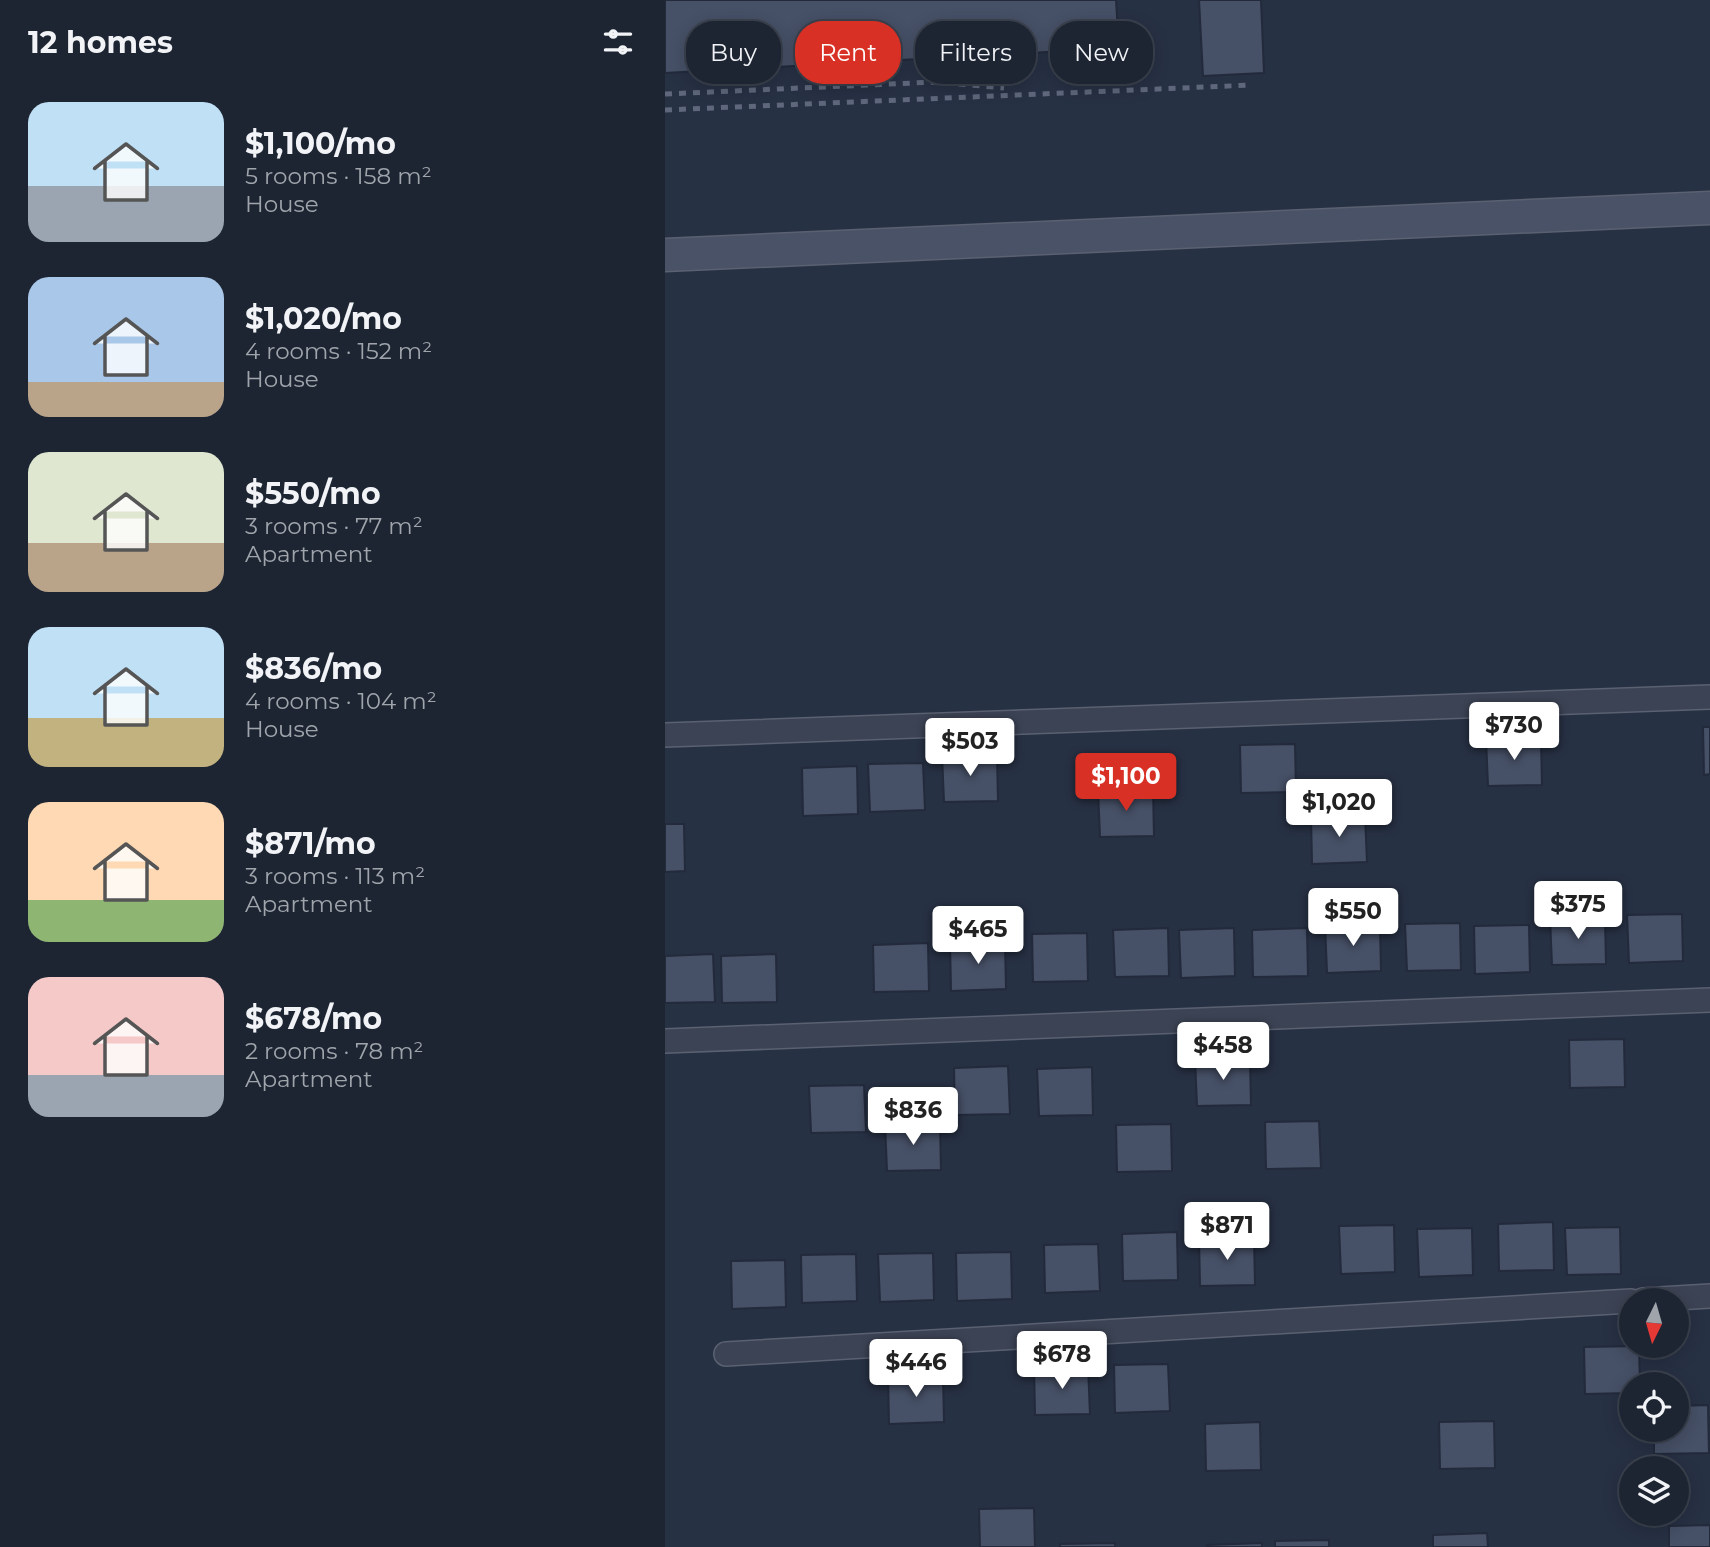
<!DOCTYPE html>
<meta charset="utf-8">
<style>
body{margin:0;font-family:Montserrat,sans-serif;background:#252d3b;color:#f1f3f6;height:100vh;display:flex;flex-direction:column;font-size:26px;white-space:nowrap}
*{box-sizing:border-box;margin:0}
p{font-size:23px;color:#a0a5ac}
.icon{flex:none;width:38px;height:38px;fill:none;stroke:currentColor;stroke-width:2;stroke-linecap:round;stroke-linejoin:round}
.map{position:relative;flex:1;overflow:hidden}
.side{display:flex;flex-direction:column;background:#1d2533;width:665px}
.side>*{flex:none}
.banner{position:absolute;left:21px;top:21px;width:665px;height:63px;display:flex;gap:14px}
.needle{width:46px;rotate:185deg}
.buttons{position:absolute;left:954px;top:1288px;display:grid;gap:14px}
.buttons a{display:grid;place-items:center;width:70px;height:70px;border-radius:50%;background:#1d2533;box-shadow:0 4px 18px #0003,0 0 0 2px #3b424e;font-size:35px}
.price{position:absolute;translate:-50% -60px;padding:0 16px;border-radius:7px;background:#fff;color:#222;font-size:23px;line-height:46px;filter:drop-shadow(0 2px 4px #0008)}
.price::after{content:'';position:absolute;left:50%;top:42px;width:21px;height:16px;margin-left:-10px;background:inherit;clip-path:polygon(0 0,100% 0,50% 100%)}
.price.current{background:#d93025;color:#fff}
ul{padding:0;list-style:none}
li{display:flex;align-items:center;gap:21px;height:175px;padding:0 28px}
li span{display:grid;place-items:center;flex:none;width:196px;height:140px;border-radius:21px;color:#555}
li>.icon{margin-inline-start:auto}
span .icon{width:84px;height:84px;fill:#fffc;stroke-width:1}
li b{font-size:30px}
h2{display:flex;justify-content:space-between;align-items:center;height:84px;padding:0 28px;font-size:30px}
.pill{padding:0 24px;border-radius:28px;background:#1d2533;box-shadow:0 4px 18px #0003,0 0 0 2px #3b424e;font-size:24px;line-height:63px}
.pill.current{background:#d93025;color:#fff}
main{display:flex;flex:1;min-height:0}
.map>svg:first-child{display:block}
.building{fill:#465066;stroke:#222a3b;stroke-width:2}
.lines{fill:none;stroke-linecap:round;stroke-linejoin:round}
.minor-casing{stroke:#5a6171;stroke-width:26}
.secondary-casing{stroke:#5a6171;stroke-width:35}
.minor{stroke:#3c4354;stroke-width:23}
.secondary{stroke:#4a5267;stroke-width:32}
.rail{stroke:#5e677b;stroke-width:5;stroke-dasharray:7 7;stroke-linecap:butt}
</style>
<main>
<section class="side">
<h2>12 homes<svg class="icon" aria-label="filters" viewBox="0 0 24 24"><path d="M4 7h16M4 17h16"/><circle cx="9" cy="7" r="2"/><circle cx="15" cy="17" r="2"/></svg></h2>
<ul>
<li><span style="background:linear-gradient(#bfe0f5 60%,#9aa5b1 0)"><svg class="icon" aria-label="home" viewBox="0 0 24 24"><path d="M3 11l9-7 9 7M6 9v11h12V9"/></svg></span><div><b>$1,100/mo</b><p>5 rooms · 158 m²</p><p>House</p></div></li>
<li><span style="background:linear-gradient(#a9c7e8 75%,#b9a48a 0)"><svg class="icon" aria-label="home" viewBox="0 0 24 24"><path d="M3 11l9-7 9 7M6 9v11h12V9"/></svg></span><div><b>$1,020/mo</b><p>4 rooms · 152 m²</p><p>House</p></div></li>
<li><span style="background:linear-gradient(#dfe7d0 65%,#b9a48a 0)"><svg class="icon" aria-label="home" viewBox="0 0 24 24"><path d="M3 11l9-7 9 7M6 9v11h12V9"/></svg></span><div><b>$550/mo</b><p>3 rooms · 77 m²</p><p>Apartment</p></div></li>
<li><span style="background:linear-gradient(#bfe0f5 65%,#c2b280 0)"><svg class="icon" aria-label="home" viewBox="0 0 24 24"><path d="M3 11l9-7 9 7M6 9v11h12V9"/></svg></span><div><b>$836/mo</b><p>4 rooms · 104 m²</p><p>House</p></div></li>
<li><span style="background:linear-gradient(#ffd9b3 70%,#8fb573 0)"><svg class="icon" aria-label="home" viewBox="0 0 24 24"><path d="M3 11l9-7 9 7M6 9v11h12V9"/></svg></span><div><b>$871/mo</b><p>3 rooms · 113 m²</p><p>Apartment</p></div></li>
<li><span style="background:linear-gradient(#f6c9c9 70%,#9aa5b1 0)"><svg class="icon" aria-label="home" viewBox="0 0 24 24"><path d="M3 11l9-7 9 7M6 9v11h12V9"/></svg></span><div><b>$678/mo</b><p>2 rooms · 78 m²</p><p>Apartment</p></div></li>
</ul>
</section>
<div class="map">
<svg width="1045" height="1547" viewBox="0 0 1045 1547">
<rect width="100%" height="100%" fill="#273144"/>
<path class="building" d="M0,0h451l3,48 -454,25z
M534,0h62l3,73 -61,3z
M1038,727h7v47l-6,1z
M876,737l1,48 -54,1 -2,-47z
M630,744l1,48 -55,1 -1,-48z
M332,753l1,48 -54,1 -2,-47z
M258,763l2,47 -55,2 -2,-48z
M192,766l1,48 -55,2 -1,-48z
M488,788l1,48 -54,1 -2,-47z
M700,815l2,47 -55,2 -1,-48z
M0,824h19l1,47 -20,1z
M1017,914l1,47 -54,2 -2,-48z
M940,917l1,47 -54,1 -2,-47z
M795,923l1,47 -54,1 -2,-47z
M715,924l1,47 -54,2 -2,-48z
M864,925l1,47 -55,2 -1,-48z
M503,928l1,48 -54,1 -2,-47z
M569,928l1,48 -54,2 -2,-48z
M642,928l1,48 -55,1 -1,-47z
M422,933l1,48 -55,1 -1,-48z
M340,942l1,47 -55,2 -1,-48z
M263,943l1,48 -55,1 -1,-47z
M48,954l2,48 -50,1v-47z
M111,954l1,48 -55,1 -1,-47z
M959,1039l1,48 -55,1 -1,-48z
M585,1058l1,47 -54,1 -2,-47z
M343,1066l2,48 -55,1 -1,-47z
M427,1067l1,48 -54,1 -2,-47z
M199,1085l2,47 -55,1 -2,-47z
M654,1121l2,47 -55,1 -1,-47z
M275,1122l1,48 -54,1 -2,-47z
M506,1124l1,47 -55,1 -1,-47z
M888,1222l1,48 -55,1 -1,-47z
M729,1225l1,47 -54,2 -2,-48z
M955,1227l1,47 -54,1 -2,-47z
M807,1228l1,47 -54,2 -2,-48z
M512,1232l1,48 -55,1 -1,-47z
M589,1237l1,48 -55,1 -1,-47z
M433,1244l2,47 -55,2 -1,-48z
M346,1252l1,47 -55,2 -1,-48z
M268,1253l1,47 -54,2 -2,-48z
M191,1254l1,47 -55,2 -1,-48z
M120,1260l1,47 -54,2 -1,-48z
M974,1346l1,38h-9v9l-46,1 -1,-47z
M503,1364l2,47 -55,2 -1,-48z
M423,1366l2,48 -55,1 -1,-47z
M278,1375l1,47 -55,2 -1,-48z
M1043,1405l1,48 -55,1v-24h23v-24z
M829,1421l1,47 -55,1 -1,-47z
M595,1422l1,48 -55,1 -1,-47z
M369,1508l1,39h-55l-1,-38z
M1045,1525v22h-41v-21z
M822,1533l1,14h-55v-12z
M664,1540v7h-54v-6z
M450,1543v4h-55v-3z
M597,1543v4h-55v-2z"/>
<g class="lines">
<g class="minor-casing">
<path id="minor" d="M0,735l1045,-38
M0,1041l1045,-41
M978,1300l67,-4
M61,1354l905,-53"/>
</g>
<g class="secondary-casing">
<path id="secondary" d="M0,255l1045,-47"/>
</g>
<use href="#minor" class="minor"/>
<use href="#secondary" class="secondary"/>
<path class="rail" d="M0,94l271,-12 68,6
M0,110l587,-25"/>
</g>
</svg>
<div class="buttons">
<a><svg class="needle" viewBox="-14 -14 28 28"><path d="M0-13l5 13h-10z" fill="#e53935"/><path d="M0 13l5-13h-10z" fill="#a0a5ac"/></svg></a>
<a><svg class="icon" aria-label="locate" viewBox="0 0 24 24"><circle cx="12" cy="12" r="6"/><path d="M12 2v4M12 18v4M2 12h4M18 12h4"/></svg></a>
<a><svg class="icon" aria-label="layers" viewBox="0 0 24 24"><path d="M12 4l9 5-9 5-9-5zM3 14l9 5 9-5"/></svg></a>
</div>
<b class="price" style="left:849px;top:762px">$730</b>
<b class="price" style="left:305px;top:778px">$503</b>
<b class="price current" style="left:461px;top:813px">$1,100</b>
<b class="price" style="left:674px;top:839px">$1,020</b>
<b class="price" style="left:913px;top:941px">$375</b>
<b class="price" style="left:688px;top:948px">$550</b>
<b class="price" style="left:313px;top:966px">$465</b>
<b class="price" style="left:558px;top:1082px">$458</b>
<b class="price" style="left:248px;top:1147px">$836</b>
<b class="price" style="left:562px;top:1262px">$871</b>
<b class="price" style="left:397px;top:1391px">$678</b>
<b class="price" style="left:251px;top:1399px">$446</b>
<div class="banner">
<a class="pill">Buy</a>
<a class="pill current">Rent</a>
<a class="pill">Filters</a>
<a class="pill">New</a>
</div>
</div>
</main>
